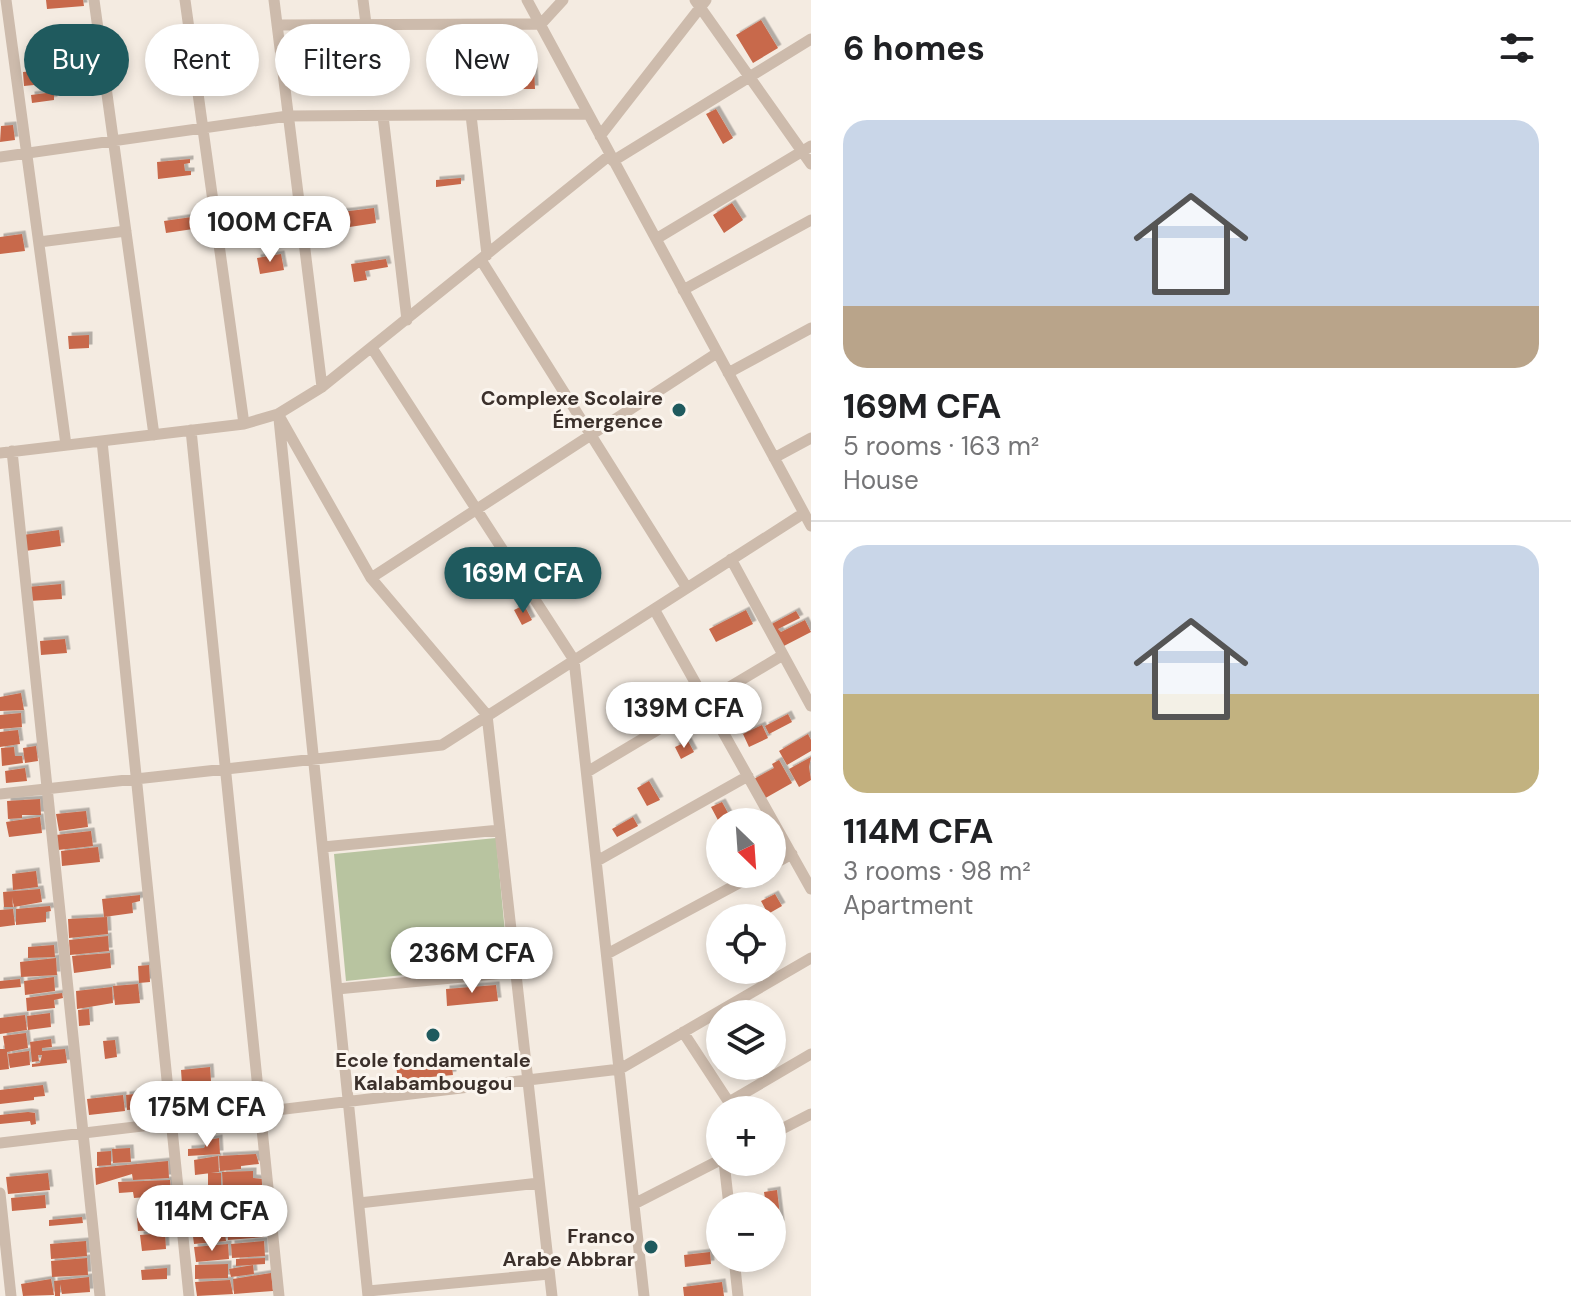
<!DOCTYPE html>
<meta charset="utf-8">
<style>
body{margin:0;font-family:"DM Sans",sans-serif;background:#f6f6f6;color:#202124;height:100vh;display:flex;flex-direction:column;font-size:30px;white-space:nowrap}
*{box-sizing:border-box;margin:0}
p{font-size:26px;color:#757577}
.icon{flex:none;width:44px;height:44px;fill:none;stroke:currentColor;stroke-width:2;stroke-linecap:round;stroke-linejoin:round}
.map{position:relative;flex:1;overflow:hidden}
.details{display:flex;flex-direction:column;background:#fff;width:760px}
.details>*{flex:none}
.top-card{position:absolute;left:24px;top:24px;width:666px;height:72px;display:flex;gap:16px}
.needle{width:52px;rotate:155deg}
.controls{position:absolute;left:706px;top:808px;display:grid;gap:16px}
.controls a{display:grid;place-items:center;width:80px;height:80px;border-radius:50%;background:#fff;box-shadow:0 4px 12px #0003;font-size:40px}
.price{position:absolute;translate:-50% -68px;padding:0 18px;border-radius:28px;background:#fff;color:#222;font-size:26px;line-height:52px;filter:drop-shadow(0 2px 4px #0008)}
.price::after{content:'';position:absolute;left:50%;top:48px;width:24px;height:18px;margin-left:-12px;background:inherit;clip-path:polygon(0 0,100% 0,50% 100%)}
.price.on{background:#1f5a5e;color:#fff}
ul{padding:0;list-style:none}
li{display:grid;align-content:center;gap:16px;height:424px;padding:0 32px}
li+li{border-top:2px solid #e0e0e0}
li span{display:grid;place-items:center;height:248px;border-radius:24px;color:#555}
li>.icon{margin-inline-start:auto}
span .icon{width:144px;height:144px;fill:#fffc;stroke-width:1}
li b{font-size:34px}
h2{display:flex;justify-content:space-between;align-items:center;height:96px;padding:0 32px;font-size:34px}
.pill{padding:0 28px;border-radius:36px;background:#fff;box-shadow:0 4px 12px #0003;font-size:28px;line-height:72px}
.pill.on{background:#1f5a5e;color:#fff}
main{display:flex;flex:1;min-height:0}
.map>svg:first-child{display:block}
.green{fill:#b8c4a0}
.building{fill:#c8694b;filter:url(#shadow)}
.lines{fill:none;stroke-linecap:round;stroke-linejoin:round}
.street{stroke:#cdbbac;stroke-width:11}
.poi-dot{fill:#1f5a5e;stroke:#fbf5ee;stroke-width:3}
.labels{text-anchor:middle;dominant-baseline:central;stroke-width:6;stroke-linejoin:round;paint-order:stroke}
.poi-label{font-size:20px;font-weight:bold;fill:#3b302b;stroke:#fbf5ee;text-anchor:end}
</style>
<main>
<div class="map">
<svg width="811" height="1296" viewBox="0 0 811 1296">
<defs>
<filter id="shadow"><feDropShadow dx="3.5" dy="-3.5" stdDeviation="0" flood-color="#0004"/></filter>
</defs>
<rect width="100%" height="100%" fill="#f4ebe1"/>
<path class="green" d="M496,838l12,126 -162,17 -12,-127z"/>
<path class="building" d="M46,0h37l1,6 -37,3z
M761,20l17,28 -25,15 -17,-28z
M92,60l1,7 -32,5 -1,-7z
M534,67l1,22h-15l-1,-21z
M58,68l1,10 -25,3v4l-10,1 -1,-14z
M87,81l2,12 -23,3 -2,-12z
M54,92v8l-22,3 -1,-8z
M716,109l17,29 -10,6 -17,-30z
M13,125l2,15 -15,2 1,-16z
M190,159v4l-6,1 1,7h6v4l-33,4 -1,-17z
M461,178v6l-25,3v-7z
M732,203l11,17 -19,13 -11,-18z
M374,208l2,15 -33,5 -2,-16z
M199,216l1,12 -34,5 -2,-12z
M22,234l3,17 -25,3v-17z
M281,254l3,16 -24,4 -3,-16z
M386,259l2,8 -23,4 2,9 -13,2 -3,-18z
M89,335v13l-20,1 -1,-13z
M59,530l2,16 -36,5 -2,-16z
M61,584l1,15 -33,2 -1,-14z
M524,605l8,15 -10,5 -8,-15z
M746,610l7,14 -37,18 -7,-13z
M796,611l4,7 -22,11 3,3 24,-12 6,12 -31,16 -12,-22z
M65,639l2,14 -26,2 -1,-14z
M21,693l3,17 -24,1v-14z
M21,713l1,14 -22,2v-14z
M788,714l4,8 -23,12 -4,-8z
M762,725l6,13 -19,9 -6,-13z
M18,730l2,14 -20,3v-15z
M808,734l3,6v11l-24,14 -8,-14z
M688,741l6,11 -13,7 -6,-12z
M36,746l2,15 -13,2 -2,-15z
M14,747l1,9h7l1,7 -21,3 -1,-18z
M811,757l-2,10 2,13 -12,7 -10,-18z
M779,760l13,23 -30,17 -10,-20 22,-12 -2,-4z
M25,768l2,13 -21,2 -1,-12z
M649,781l11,19 -13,6 -10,-18z
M40,799l1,16h-19v3l-14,1 -1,-18z
M722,802l11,20h-14l-8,-15z
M86,811l2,16 -29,4 -3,-17z
M40,817l2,16 -33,4 -3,-15z
M633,817l5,9 -21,11 -5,-8z
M91,831l2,15 -35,4 -2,-15z
M98,847l2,15 -38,4 -1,-15z
M36,871l2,16 -25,3 -1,-16z
M40,889l2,13 -28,5 -2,-10 1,10h-9l-1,-15z
M775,894l7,12 -14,8 -7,-13z
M140,895v6l-8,2 1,10 -29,4 -2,-18z
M50,906l1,5 -5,1v10l-30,3v-16z
M13,909l2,16 -15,2v-17z
M107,917l1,17 -39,4 -1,-19z
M108,936l1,15 -39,4 -1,-15z
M54,945l1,12 -27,1v-11z
M110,953l1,15 -37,5 -2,-17z
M56,958l1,17 -36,2 -1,-15z
M149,965l1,17 -11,1 -1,-17z
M54,977l1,14 -30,4 -1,-14z
M20,979l1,8 -21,2v-8z
M138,984l2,19 -25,2 -2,-19z
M496,985l2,16 -51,5 -1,-17z
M112,987l1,16 -36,6 -1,-18z
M62,993l1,5 -9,2 1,8 -28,3 -1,-13z
M89,1009l1,16 -11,1 -1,-16z
M50,1013l1,14 -23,3 -1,-14z
M25,1015l2,15 -27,4v-16z
M26,1033l2,15 -21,4 2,17 -9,1v-21h5l-2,-13z
M51,1039l1,8 -10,1v3l23,-2 2,14 -35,4v-3l8,-1 2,-8h-4l1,6 -7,1 -2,-20z
M115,1040l2,17 -12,2 -2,-18z
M29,1051l1,14 -20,3 -2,-14z
M451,1060l2,15 -55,5 -2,-15z
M210,1067l1,14 -29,3 -1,-14z
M43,1085l2,11 -11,1v3l-34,4v-14z
M209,1085l2,12 -30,3 -2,-12z
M151,1092l2,16 -26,2 -1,-15z
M123,1095l2,16 -36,4 -2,-16z
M28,1112l7,1 1,11 -5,1 -1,-4 -30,3v-9z
M219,1138l1,16 -32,2v-7l16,-1 4,-8z
M130,1148l1,14 -18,1 -1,-14z
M111,1151v14l-14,1v-14z
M256,1154l3,10 -18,2v3l-21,2 -1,-15z
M218,1156l1,16 -24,3 -1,-15z
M168,1161l1,17 -36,2 -1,-6 -36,11 -1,-17z
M253,1171v7l9,1v7l-39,2 -1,-16z
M48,1173l2,17 -42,4 -2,-17z
M208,1173h13v16l-13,3z
M170,1180l1,15 -37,3 -1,-6 -14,1 -1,-11z
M262,1190v14l-38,1v-14z
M777,1190l4,34 -9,1v-19h-6l-2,-14z
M213,1192l2,14 -29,5 -2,-15z
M45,1195l1,13 -34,3 -1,-13z
M262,1206l1,7 -5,1 2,5 -33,4 -2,-15z
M223,1209l2,15 -33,3 -1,-15z
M177,1214l1,17 -22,1v-17z
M82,1217l1,6 -34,3v-6z
M154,1217l1,13 -17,1 -1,-13z
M261,1222l3,15 -36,3 -1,-13z
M224,1226l2,15 -32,3 -2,-15z
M165,1233l1,16 -24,2 -2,-16z
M86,1241l1,15 -36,3 -1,-15z
M264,1241l1,15 -33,2 -1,-14z
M228,1244l1,15 -33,3 -2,-15z
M710,1252l1,12 -26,3 -1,-12z
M87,1258l1,17 -36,2 -1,-16z
M265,1258v6l-29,2v-7z
M228,1264v14l-33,1v-14z
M253,1265l1,9 -23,3 -2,-8z
M167,1268v11l-25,1 -1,-10z
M271,1273l2,18 -39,3 -1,-15z
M89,1277l1,15 -28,2 -2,-10v12h-5l-1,-15z
M51,1279l3,16 -31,1 -2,-12z
M230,1280l3,14 -36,2 -2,-14z
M722,1282l2,14h-40l-1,-9z"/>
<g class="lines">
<path class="street" d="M6,0l60,445
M94,0l60,435
M185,0l59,424
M274,0l48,387
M363,0l3,24
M527,0l284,526
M695,0l116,164
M277,25l264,-1 22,-24
M471,115l16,140
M383,116l24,204
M600,136l106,-136
M0,157l288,-41 300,-2
M613,161l198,-122
M656,239l155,-93
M39,242l87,-11
M481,260l206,328
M683,290l128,-70
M372,348l202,312 70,636
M728,373l83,-45
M278,414l93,164 116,137 65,581
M279,419l89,877
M191,430l88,866
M102,441l87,855
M12,451l88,845
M0,453l244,-29 34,-10 44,-27 288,-232
M774,458l37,-20
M731,559l80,147
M371,578l346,-225
M654,609l157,280
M587,772l196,-117
M0,794l442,-49 362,-232
M323,847l177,-17
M597,861l151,-85
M772,865l20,-11
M607,954l149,-80
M337,989l179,-17
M683,1032l51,78
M729,1102l82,-48
M772,1134l39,-20
M0,1143l620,-74 191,-111
M724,1162l5,44
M0,1193l11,103
M359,1203l180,-20
M634,1204l86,-44
M734,1258l4,38
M368,1291l181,-17"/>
</g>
<g class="poi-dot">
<circle cx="679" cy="410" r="8"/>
<circle cx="433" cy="1035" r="8"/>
<circle cx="651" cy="1247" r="8"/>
</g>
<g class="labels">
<g class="poi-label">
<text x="663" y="398">Complexe Scolaire<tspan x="663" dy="23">Émergence</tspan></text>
<text x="433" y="1060" text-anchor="middle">Ecole fondamentale<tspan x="433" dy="23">Kalabambougou</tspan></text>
<text x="635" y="1236">Franco<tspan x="635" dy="23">Arabe Abbrar</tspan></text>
</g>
</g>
</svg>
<div class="controls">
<a><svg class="needle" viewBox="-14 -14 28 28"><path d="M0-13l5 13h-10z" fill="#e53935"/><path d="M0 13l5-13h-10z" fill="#757577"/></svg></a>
<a><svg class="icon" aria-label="locate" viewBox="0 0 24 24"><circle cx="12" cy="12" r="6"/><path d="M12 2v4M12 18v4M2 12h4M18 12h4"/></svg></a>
<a><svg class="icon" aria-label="layers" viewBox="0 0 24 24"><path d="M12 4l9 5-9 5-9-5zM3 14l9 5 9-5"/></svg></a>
<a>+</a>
<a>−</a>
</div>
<b class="price" style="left:270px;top:264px">100M CFA</b>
<b class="price on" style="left:523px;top:615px">169M CFA</b>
<b class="price" style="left:684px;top:750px">139M CFA</b>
<b class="price" style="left:472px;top:995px">236M CFA</b>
<b class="price" style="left:207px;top:1149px">175M CFA</b>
<b class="price" style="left:212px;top:1253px">114M CFA</b>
<div class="top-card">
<a class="pill on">Buy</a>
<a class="pill">Rent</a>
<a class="pill">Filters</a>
<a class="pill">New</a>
</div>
</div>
<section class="details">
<h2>6 homes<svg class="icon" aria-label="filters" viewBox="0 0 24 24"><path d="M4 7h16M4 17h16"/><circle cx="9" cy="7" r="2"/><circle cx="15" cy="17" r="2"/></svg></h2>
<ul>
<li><span style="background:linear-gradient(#c9d6e8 75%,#b9a48a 0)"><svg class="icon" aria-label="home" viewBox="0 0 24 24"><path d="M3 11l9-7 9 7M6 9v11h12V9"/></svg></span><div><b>169M CFA</b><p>5 rooms · 163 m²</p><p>House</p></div></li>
<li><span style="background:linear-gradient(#c9d6e8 60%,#c2b280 0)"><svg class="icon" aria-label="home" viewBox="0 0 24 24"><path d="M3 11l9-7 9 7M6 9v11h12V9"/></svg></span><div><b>114M CFA</b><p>3 rooms · 98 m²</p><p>Apartment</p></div></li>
</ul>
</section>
</main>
